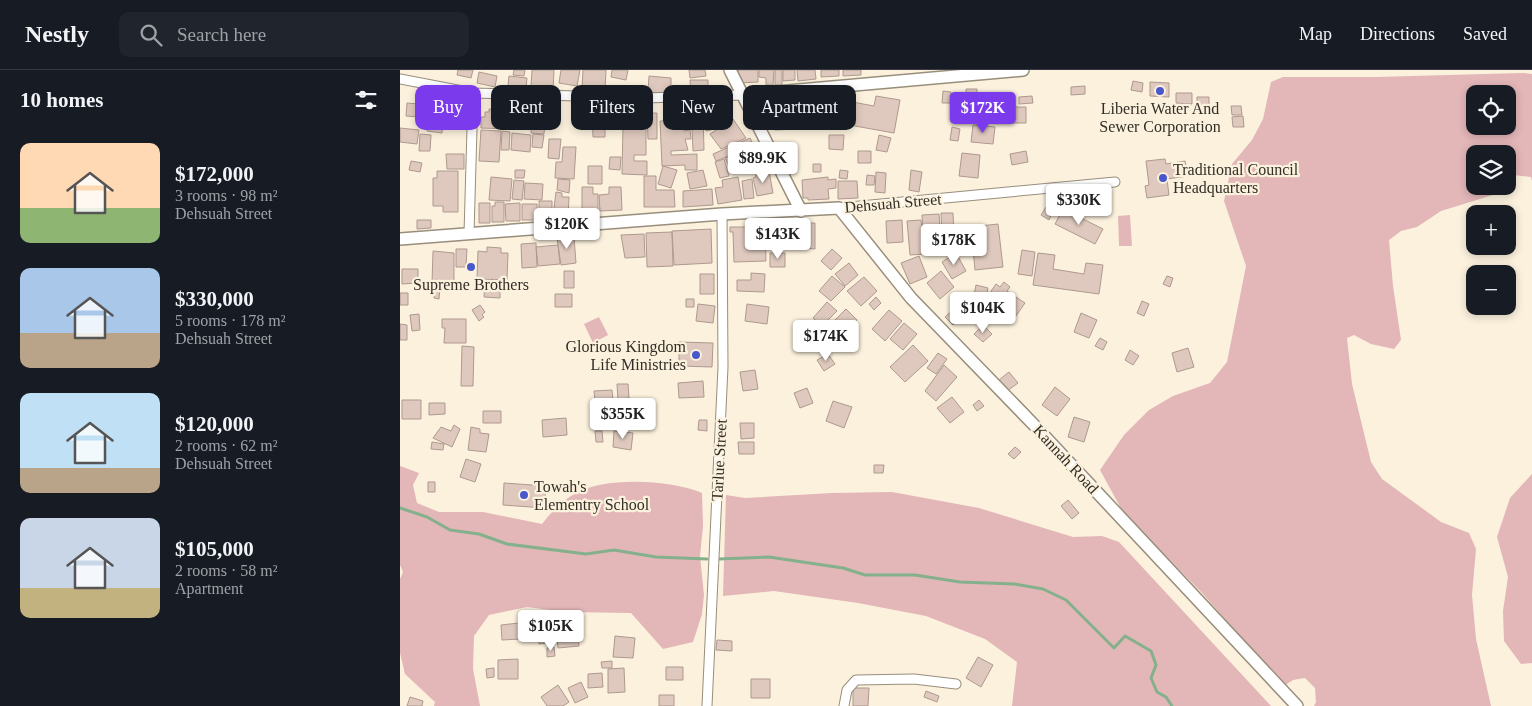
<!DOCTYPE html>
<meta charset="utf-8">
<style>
body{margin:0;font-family:Georgia,serif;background:#20242c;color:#f1f3f6;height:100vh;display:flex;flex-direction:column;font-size:19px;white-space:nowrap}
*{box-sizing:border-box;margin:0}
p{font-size:16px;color:#9ea1a6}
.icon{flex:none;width:28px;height:28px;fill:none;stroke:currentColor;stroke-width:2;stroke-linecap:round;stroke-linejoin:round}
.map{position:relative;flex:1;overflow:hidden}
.details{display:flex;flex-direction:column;background:#171b24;width:400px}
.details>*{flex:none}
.banner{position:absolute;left:15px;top:15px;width:475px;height:45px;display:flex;gap:10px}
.fabs{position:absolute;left:1066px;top:15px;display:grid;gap:10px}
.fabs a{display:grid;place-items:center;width:50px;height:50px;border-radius:10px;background:#171b24;box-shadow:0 2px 8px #0003;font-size:25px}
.price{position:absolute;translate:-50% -42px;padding:0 11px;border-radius:5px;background:#fff;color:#222;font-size:16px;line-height:32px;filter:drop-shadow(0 1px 2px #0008)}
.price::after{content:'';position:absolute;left:50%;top:30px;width:15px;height:11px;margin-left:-8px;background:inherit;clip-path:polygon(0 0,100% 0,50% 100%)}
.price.current{background:#7c3aed;color:#fff}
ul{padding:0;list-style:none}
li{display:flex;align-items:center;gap:15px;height:125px;padding:0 20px}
li span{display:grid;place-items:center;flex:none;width:140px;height:100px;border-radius:10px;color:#555}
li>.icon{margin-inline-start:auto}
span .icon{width:60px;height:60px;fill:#fffc;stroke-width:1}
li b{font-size:21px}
h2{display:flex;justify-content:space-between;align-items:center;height:60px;padding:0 20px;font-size:21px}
.chip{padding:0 18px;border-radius:10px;background:#171b24;box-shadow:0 2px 8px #0003;font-size:18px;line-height:45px}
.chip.current{background:#7c3aed;color:#fff}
header{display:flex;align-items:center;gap:30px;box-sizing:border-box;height:70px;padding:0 25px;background:#171b24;border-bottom:1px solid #363941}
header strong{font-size:24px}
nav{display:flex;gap:28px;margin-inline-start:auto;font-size:18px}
.search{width:350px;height:45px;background:#20242c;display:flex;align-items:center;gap:12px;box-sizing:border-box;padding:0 18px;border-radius:10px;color:#9ea1a6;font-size:19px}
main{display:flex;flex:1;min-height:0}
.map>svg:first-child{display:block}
.green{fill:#e3b6b8;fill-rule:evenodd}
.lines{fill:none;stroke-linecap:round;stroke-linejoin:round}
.stream{stroke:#84b08c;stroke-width:3}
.building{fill:#dfc9be;stroke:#ae998f}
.minor-casing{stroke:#988e7c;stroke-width:11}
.tertiary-casing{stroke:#988e7c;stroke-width:14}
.minor{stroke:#fff;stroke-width:9}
.tertiary{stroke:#fff;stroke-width:11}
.poi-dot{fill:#4957cc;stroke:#fbf1dd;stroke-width:2}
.labels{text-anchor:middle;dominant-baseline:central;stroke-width:4.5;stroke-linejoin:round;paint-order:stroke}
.poi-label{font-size:16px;fill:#322e27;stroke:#fbf1dd}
.street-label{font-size:16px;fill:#322e27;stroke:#fbf1dd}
</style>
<header>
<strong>Nestly</strong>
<div class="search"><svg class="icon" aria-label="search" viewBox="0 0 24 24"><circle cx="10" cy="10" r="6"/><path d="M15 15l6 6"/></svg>Search here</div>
<nav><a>Map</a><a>Directions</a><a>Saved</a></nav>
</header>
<main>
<section class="details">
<h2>10 homes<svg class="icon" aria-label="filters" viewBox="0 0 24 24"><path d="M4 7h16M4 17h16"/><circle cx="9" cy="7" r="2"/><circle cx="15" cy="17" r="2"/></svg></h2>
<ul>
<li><span style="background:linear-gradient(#ffd9b3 65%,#8fb573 0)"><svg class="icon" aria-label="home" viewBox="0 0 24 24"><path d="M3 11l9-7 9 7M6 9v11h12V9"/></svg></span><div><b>$172,000</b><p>3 rooms · 98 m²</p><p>Dehsuah Street</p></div></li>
<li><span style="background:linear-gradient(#a9c7e8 65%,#b9a48a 0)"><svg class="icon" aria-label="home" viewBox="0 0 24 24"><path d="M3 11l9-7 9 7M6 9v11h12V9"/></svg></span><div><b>$330,000</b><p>5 rooms · 178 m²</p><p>Dehsuah Street</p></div></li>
<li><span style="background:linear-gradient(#bfe0f5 75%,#b9a48a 0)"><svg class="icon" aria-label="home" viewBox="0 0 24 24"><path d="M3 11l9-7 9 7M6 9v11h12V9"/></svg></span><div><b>$120,000</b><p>2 rooms · 62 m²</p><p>Dehsuah Street</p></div></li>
<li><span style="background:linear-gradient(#c9d6e8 70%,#c2b280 0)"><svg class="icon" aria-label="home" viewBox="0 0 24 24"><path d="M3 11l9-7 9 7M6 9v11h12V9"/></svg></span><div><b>$105,000</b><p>2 rooms · 58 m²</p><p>Apartment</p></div></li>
</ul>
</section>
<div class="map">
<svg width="1132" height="636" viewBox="0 0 1132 636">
<rect width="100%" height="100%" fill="#fbf1dd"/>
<path class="green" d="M1123,3l9,1v107l-1,-4 -18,-2 -5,7v-28h-33v32h29l-8,8 -55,17 -24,16 -16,4 -12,9 4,46 8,54 -7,9 -23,-5 -17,-9 -7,3 5,46 19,78 11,17 59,43 28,11 7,16 -4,46 4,44 15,67h-177l2,-4 -1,-14 -10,-10 -12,2 -9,6 -82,-93 -79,-81 -23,-42 24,-35 25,-25 24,-14 37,-13 17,-21 19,-96 -22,-65 8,-37 20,-24 11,-21 8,-37 12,-5h93zM1075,24h33v32h-33z
M730,145l2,31h-13l-1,-30z
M199,247l9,18 -15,8 -9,-19z
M0,396l19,7 -6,12 4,18 22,9h44l59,12c10,-13 20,-23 34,-31 30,-17 96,-13 126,0l1,33 -3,30 4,39 -2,19 -9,28 -30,7 -32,-36 -65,-1 -39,-5 -38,8 -15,21 -1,33 7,37h-46l1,-4 -30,-28 -5,-21v-74l3,-7 -3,-7z
M1132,404v189l-11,1 -17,-23 -1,-30 5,-34 -11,-40 13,-39z
M492,422l87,16 94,29 29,-1 17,6 152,164h-259l5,-44 -32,-23 -59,-23 -68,-13 -84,-12 -51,5 3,-101 19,3 87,-5z"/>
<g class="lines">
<path class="stream" d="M0,438l27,9 23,13 29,4 28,10 79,10 28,-4 42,7 51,2
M319,489l50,-2 74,11 22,7h50l45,7 54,2 29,5 23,11 48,48 11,-12 26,15 5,14 -5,13 6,14 9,5 6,9"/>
</g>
<path class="building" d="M58,0h15l-2,8 -14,-3z
M114,0h11l-1,6 -11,-1z
M132,0h22l-1,21h-13v-5h-9z
M161,0h19l-3,16 -18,-3z
M183,0h23l-1,20 -23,-1z
M212,0h16l-2,10 -15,-3z
M289,0h16l1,6 -16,2z
M338,0h20v12l-20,1z
M359,0h15l-1,15h-7v-7l-7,-1z
M375,0h7v15h-7z
M383,0h12v10l-12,1z
M397,0h18l1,9 -18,2z
M421,0h18v6l-18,1z
M443,0h18v5l-18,1z
M79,2l18,4 -2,11 -18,-4z
M109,6l18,2 -1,10 -18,-2z
M249,6l22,2v16l-23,-2z
M290,10h18v14h-17z
M733,11l10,2 -1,9 -11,-2z
M750,12l19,1v14l-19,-1z
M685,16v8l-14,1v-8z
M566,19h11v6h7v14h-11l-1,-12h-6z
M543,21l8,1v11h-9z
M776,23h16v11l-16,-1z
M413,25h8l1,33 -47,2 -5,-4 -1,-24h12v-3l33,-1z
M476,26l24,4 -6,33 -67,-12 4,-23 43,8z
M632,26l1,7 -14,1v-7z
M797,27h12v10h-12z
M7,33l13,1v13l-14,-1z
M103,35h8l-1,24 -29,-1v-11h4v-5h4v-3l14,1z
M53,36h9l-1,11h-9z
M831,36h10l1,9h-10z
M611,37h15v16h-15z
M133,38l13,2 -2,24 -13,-1z
M597,40l8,1 -1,10h-8z
M192,41h13v26h-12z
M247,43h10v26h-9z
M303,45l1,35 -11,1 -1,-22 -7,1v-14z
M312,45l3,14 -9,2 -3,-14z
M843,46l1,11h-11l-1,-10z
M28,49l15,2 -1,12 -15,-2z
M333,49l13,19 -25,11 -11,-15z
M283,50l1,11 6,-1 1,9h-6l3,11 -17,1v4l26,-1v16h-12v-5l-23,1 -2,-45z
M223,55h23v30h-12v6h13v14l-25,-1z
M573,55l22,2 -2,17 -22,-2z
M552,57l8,2 -2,12 -8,-1z
M0,58l19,2 -2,14 -17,-2z
M81,60l20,1 -2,31 -20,-1z
M102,61l8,1 -1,18h-8z
M112,63l19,2 -1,17 -19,-2z
M20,64l11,1 -1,16h-11z
M133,64l11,1 -2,13 -10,-1z
M429,65h15l-1,15 -14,-1z
M479,65l12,3 -4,14 -11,-2z
M350,68l2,4 -5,3 1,3 -32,13 -3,-7z
M149,69h12l-2,20 -11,-1z
M163,77h13l-2,32 -19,-1 1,-16h6z
M356,78l3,9 -30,10 -4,-9z
M458,81h13v12h-13z
M626,81l2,11 -16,3 -2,-11z
M562,83l18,2 -2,23 -19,-2z
M46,84h18v15h-17z
M210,87h11l-1,13 -11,-1z
M324,89l5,17 -9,2 -5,-16z
M765,89l1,5 19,-3 3,15 -21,3 2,16 -22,3 -2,-12 4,-1 -3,-24z
M11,91l11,2 -2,9 -11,-2z
M413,94h8v8h-8z
M188,96h14v18h-14z
M263,96l14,4 -6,18 -13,-4z
M115,100h10l-1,8h-9z
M303,100l4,16 -17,3 -3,-16z
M440,100l8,1 -1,8 -8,-1z
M511,100l11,2 -3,20 -10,-2z
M37,101h21v41h-15v-6h-10v-28h4z
M369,101l4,22 -16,3 -4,-18 3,-1v-4z
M476,102l10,1 -1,20 -10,-1z
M467,105l8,1 -1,9h-8z
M244,106h12v14h18l1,17h-31z
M91,107l21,2 -2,22 -21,-1z
M338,107l4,23 -24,4 -3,-16 8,-1 -1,-7z
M428,107v3l8,-1v9l-8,1 1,10 -21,1v-2h-5l-1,-18z
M158,109l12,1 -1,13 -12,-3z
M352,109l2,19 -10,1 -2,-18z
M114,110l10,1 -2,19 -10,-1z
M438,111h19l1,17 -20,1z
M125,113l18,1 -1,16 -18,-1z
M182,117h11v7h5v16h-16z
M209,117h12l1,23 -22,1 -1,-16 10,-1z
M312,119l1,16 -30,2v-16z
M156,122l6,1v4h7l-1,21 -15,-1z
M139,131h13v17h-13z
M95,132h9v20h-12v-16h3z
M79,133h11v20h-11z
M120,133v18h-14l-1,-17z
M122,134h15v16h-15z
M646,137l7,4 -4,9 -8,-5z
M663,139l40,20 -8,15 -40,-20z
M541,143h12l1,25 -12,1z
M539,144l1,15 -17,1 -1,-15z
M17,150h14v8l-14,1z
M502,150l1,22 -16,1 -1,-22z
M521,150l4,34 -15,1 -3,-34z
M403,153h12v26l-13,-1z
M395,154l2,24 -10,1 -4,-24z
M598,154l5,43 -28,3 -4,-43z
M330,157h35l1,34 -32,1 -1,-30h-3z
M311,159l1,34 -38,2 -2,-34z
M272,162l1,34 -26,1 -1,-34z
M244,164l1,23 -20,1 -4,-23z
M174,167l2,26 -15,2 -4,-27z
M136,173l1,24 -15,1 -1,-24z
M158,175l2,19 -22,2 -2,-19z
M87,177l14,1v5h7l-1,27 -30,-1 1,-28 9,1z
M56,179h11l-1,18h-10z
M432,179l10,9 -11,12 -10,-9z
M622,180l13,2 -3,24 -14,-2z
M33,181l21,2v31l-22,-1z
M370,183h15v14h-15z
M556,183l10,18 -14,8 -10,-17z
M638,183l17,2 -2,14 31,5 2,-11 17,2 -4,29 -66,-9z
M519,186l8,21 -17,7 -9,-21z
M449,193l9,12 -13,11 -10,-12z
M2,199h16v14l-16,1z
M164,201h10v17h-10z
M541,201l13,16 -14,12 -13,-16z
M351,203l14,1 -1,18 -27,-1v-11h14z
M300,204h14v20h-14z
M432,206l13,11 -14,14 -12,-10z
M767,206l6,2 -3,9 -7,-3z
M464,207l13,14 -16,15 -14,-15z
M604,212l6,5 -3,4 18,12 -14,20 -11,-7 5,-8 -18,-11 9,-13 4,3z
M85,214h15v14l-16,-1z
M576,215l12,3 -3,15 -12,-3z
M35,216l5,1 -1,12 -5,-1z
M0,223h8v12h-8z
M155,224h17v13h-17z
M476,227l5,6 -7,7 -5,-6z
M286,229h8v8h-8z
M563,231l8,9 -18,15 -8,-8z
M742,231l7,3 -5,12 -7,-3z
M427,232l10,9 -15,15 -9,-8z
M298,234l17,2 -2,17 -17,-2z
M347,234l22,3 -2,17 -22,-3z
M80,235l5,7 -3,3 2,2 -5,4 -7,-11z
M446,239l11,11 -15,15 -11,-11z
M489,240l13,11 -17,20 -13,-12z
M681,243l16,7 -8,18 -15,-6z
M19,244l1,16 -8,1 -2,-16z
M42,249h24v24h-22l1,-15h-3z
M504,253l13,11 -14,16 -13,-11z
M0,254l7,1v15h-7z
M583,255l9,9 -9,8 -9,-8z
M430,259l10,12 -11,10 -10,-12z
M700,268l7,4 -4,8 -8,-4z
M279,272l34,1 -1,24 -33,-1z
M513,275l15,16 -23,21 -15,-15z
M62,276l12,1 -1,39h-12z
M788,278l6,19 -17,5 -5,-19z
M730,280l9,6 -6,9 -8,-5z
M538,283l9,6 -11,15 -9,-6z
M428,284l7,10 -11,7 -7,-11z
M544,295l13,12 -21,24 -11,-10z
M355,300l3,19 -15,2 -3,-19z
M609,302l9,11 -11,8 -8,-11z
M303,311l1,16 -25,1 -1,-15z
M217,314h11l1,14 -11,1z
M655,317l15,12 -13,17 -15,-11z
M407,318l6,15 -13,5 -6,-15z
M212,320l3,31 -18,2 -3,-32z
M552,327l12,15 -14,11 -13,-15z
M2,330h19v19h-19z
M579,330l5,6 -7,5 -4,-6z
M433,331l19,6 -8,21 -18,-7z
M29,333h16v11l-16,1z
M83,341h18v12h-18z
M674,347l16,5 -6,20 -16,-5z
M166,348l1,17 -24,2 -1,-17z
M299,350h8v11l-9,-1z
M340,353h14v15l-13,1z
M54,355l6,4 -8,18 -19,-9 8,-11 10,4z
M71,357l9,2v4l9,1 -3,18 -18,-2z
M195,361h7l1,11h-7z
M214,361l19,2 -2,17 -18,-3z
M32,372l12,2 -1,6 -12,-1z
M338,372h16v12h-15z
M615,377l6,5 -7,7 -6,-5z
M66,389l15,5 -6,18 -15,-5z
M474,395h10l-1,8h-9z
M28,412h7v10h-7z
M104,413l42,3 -2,22 -41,-3z
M668,430l11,13 -7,6 -11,-13z
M154,550l2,22 -17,2 -2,-23z
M119,553l1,16 -18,1 -1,-15z
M178,558l1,18 -21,2 -2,-19z
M215,566l20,2 -2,20 -20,-1z
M317,570l15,1v10l-16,-1z
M154,577l1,9 -8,1v-9z
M578,587l15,8 -12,22 -15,-9z
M118,589v20h-20v-19z
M212,591v7h-10l-1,-6z
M266,597h17v13h-17z
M94,598v9l-7,1 -1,-9z
M224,598l1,24 -17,1v-24z
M202,603l1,14 -15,1v-14z
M351,609h19v19h-19z
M181,612l7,15 -13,6 -7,-15z
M158,615l11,17 -6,4h-16l-6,-9z
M453,618h16l-1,18h-15z
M526,621l13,5 -2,6 -13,-5z
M259,625h15v11h-15z
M10,627l13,4 -1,5h-15z"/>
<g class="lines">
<g class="minor-casing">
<path id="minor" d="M0,9l73,14 172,5 98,-3
M439,138l276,-26
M69,164l4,-141
M307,636l16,-339 -1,-153
M444,636l3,-16 9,-10 58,-1 42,5"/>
</g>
<g class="tertiary-casing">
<path id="tertiary" d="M330,0l71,141
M343,25l280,-25
M0,169l322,-25 117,-6 72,90 124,128 262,280"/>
</g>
<use href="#minor" class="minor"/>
<use href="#tertiary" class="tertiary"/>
</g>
<g class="poi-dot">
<circle cx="760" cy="21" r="5"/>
<circle cx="763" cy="108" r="5"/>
<circle cx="71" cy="197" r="5"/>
<circle cx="296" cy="285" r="5"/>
<circle cx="124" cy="425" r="5"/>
</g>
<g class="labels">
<g class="poi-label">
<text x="760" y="38">Liberia Water And<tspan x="760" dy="18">Sewer Corporation</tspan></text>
<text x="773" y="99" text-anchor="start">Traditional Council<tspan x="773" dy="18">Headquarters</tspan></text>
<text x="71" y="214">Supreme Brothers</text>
<text x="286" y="276" text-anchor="end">Glorious Kingdom<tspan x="286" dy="18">Life Ministries</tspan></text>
<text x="134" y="416" text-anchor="start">Towah's<tspan x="134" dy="18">Elementry School</tspan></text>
</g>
<g class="street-label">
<text transform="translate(493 133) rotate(-5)">Dehsuah Street</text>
<text transform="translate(666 389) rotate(47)">Kannah Road</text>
<text transform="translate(319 390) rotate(-87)">Tarlue Street</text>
</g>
</g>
</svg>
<div class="fabs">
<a><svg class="icon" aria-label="locate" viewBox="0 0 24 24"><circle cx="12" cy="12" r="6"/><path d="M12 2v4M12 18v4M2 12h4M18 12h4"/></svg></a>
<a><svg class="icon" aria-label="layers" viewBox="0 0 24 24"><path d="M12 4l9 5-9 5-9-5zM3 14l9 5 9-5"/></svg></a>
<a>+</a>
<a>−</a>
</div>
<b class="price current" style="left:583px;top:64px">$172K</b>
<b class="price" style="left:363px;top:114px">$89.9K</b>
<b class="price" style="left:679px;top:156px">$330K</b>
<b class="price" style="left:167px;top:180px">$120K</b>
<b class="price" style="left:378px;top:190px">$143K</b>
<b class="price" style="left:554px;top:196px">$178K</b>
<b class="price" style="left:583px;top:264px">$104K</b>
<b class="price" style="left:426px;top:292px">$174K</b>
<b class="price" style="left:223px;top:370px">$355K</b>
<b class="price" style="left:151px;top:582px">$105K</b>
<div class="banner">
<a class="chip current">Buy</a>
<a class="chip">Rent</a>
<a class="chip">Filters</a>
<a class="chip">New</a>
<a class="chip">Apartment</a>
</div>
</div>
</main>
